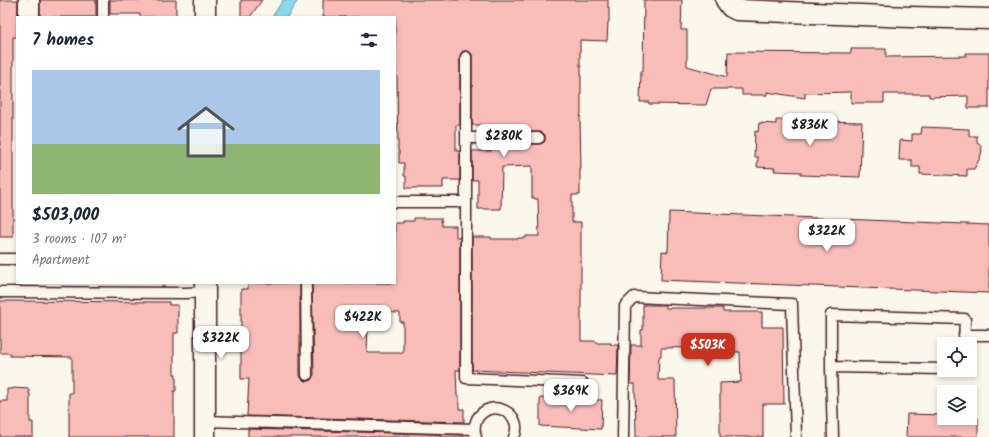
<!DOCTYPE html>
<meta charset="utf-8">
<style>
body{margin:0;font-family:Kalam,sans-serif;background:#f6f6f7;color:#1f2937;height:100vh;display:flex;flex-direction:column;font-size:15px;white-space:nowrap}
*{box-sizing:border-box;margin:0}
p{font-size:13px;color:#747a83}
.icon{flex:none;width:22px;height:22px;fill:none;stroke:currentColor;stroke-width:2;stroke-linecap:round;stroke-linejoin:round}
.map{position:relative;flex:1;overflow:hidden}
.panel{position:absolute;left:16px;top:16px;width:380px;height:268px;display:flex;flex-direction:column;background:#fff;border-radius:0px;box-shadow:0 2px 6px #0003}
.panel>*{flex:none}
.tools{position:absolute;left:937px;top:337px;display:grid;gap:8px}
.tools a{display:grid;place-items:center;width:40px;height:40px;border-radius:0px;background:#fff;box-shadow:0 2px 6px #0003;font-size:20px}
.price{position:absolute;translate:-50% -34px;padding:0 9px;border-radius:8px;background:#fff;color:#222;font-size:13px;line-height:26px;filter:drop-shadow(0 1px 2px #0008)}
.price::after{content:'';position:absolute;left:50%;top:24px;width:12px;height:9px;margin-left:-6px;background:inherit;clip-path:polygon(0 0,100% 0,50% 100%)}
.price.on{background:#c8321e;color:#fff}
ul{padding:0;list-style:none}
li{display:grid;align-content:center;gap:8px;height:212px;padding:0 16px}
li span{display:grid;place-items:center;height:124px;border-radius:0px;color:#555}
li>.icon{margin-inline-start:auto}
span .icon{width:72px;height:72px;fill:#fffc;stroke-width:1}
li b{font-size:17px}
h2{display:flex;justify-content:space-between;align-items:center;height:48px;padding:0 16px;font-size:17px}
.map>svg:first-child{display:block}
.water{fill:#8ad9e9;stroke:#708f9d}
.building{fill:#f9bdb9;stroke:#4a1f2b;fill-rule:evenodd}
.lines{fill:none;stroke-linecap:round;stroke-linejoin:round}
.service-casing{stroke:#4a1f2b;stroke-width:13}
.minor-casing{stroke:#4a1f2b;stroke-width:23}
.service{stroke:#fbf7ec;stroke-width:10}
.minor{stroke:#fbf7ec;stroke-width:20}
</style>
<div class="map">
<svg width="989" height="437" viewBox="0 0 989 437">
<rect width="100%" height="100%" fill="#fbf7ec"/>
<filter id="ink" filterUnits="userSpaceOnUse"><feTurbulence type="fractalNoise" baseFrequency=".025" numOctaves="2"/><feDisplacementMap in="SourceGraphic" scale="8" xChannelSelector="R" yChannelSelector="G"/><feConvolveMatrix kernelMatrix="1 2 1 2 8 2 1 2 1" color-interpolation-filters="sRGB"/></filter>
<g filter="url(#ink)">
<path class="water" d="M283,0h15l-11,17h-15z"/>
<path class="building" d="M0,0h18l-1,37h-4v200h-13z
M40,0h56v17h-56z
M110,0h66v17h-36v-3h-30z
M241,0h21l-12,17h-9z
M323,0h285v8h1v14h-1l-1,19 -27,-1v26h1v47l-1,5 1,51h-1v26h-8v27h9v119h15v2h15v2h7l-1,31 -145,-6v-133h19v2h27v-1h8v-2h13l-1,-37h-3v-1h-3v-32l-30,1 -1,42h-23v-29h-6v-29h19v-7h48l4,-1 2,-2v-6l-2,-2 -4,-1h-48v-7h-19v-71l-2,-2 -4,-1h-3l-2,2 -1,4v68h-4v26h4v29h-17v8h-37v-12h-2v-13h-5v-12h-1l-1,-75h-2v-59h-72z
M644,0h38l-1,30h6v36l40,11 1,-25 123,1v-4h35v8l80,-1v-3h23v55h-21v-12l-39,1v-3h-45v9h-33v-11l-46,1v5l-38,-6v3h-25v-6h-31l-5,16 -57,-1v-2h-9l1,-31h2z
M776,120l86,2 -2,55 -59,-2v-3l-27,-1 1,-3 -18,-1 1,-10h-4l1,-26 3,1 1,-9 17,1z
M922,127l47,2v7h8v6l3,2 2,7 -2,7 -6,11h-7v7l-47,-2v-7h-8v-7h-13l1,-20 12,1v-7h9z
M669,212l320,13v68l-328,-13 1,-29 6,1z
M414,218h27l1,8h14v11h4v133h-4l1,26h2v13h5v13l-217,-6 2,-37h-8v-90h7v-6h52v92l1,3 3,2 3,1h3l4,-6 -2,-92h83v-60h8v-2h11zM370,312l30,1v9h3v31h-35l-1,-1 1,-27h2z
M0,301l169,1v3h9v28h-4v41h2v17h-2v46h-105v-44h3v-36l-62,-1v-3h-10z
M643,305h23v3h57v4h39v15h21l1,77h-21v33h-43v-54l21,-1 -1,-30h-17l-1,-5 -61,1v8l-2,1 -1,23h17l1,57h-40l-1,-53h-5l1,-39h10v-15h2z
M13,388l16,1v5h1v28h3v15h-33v-36h7v-12h6z
M540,398l62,2 -1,29 -61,-3z
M907,414l37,1v3h34v19h-72z
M248,429l216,6v2h-216z"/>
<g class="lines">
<g class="service-casing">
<path id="service" d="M24,0v17
M34,0v17
M103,17v-17
M466,138h73
M395,202h71v-145
M466,202v176l117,5
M0,259h17
M306,283l1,92
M0,292l185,1 20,-1
M964,335h25
M831,367l113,2
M205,421l269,8
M476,437c-2,-6 -2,-12 1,-18 14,-23 48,-5 37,18
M623,437l2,-131 9,-9 158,7 4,133
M833,437l-2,-70v-52l134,4 -1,25"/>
</g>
<g class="minor-casing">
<path id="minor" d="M205,0v17
M726,0l5,7 6,3 173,7 79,2
M205,283v154"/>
</g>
<use href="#service" class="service"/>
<use href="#minor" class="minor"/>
</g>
</g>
</svg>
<div class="tools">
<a><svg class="icon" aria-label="locate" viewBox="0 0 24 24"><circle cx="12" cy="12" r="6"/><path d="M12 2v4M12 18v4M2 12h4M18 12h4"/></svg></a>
<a><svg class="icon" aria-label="layers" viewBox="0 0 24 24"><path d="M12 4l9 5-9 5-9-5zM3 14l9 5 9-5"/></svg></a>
</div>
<b class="price" style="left:810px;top:147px">$836K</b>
<b class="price" style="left:504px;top:158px">$280K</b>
<b class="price" style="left:827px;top:253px">$322K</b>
<b class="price" style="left:363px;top:339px">$422K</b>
<b class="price" style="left:221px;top:360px">$322K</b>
<b class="price on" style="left:708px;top:367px">$503K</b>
<b class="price" style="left:571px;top:413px">$369K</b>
<section class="panel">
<h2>7 homes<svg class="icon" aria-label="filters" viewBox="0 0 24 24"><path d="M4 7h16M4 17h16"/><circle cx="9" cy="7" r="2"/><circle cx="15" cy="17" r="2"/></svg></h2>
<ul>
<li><span style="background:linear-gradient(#a9c7e8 60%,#8fb573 0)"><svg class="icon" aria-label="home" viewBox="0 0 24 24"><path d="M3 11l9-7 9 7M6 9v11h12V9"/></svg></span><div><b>$503,000</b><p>3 rooms · 107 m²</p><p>Apartment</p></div></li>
</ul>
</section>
</div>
